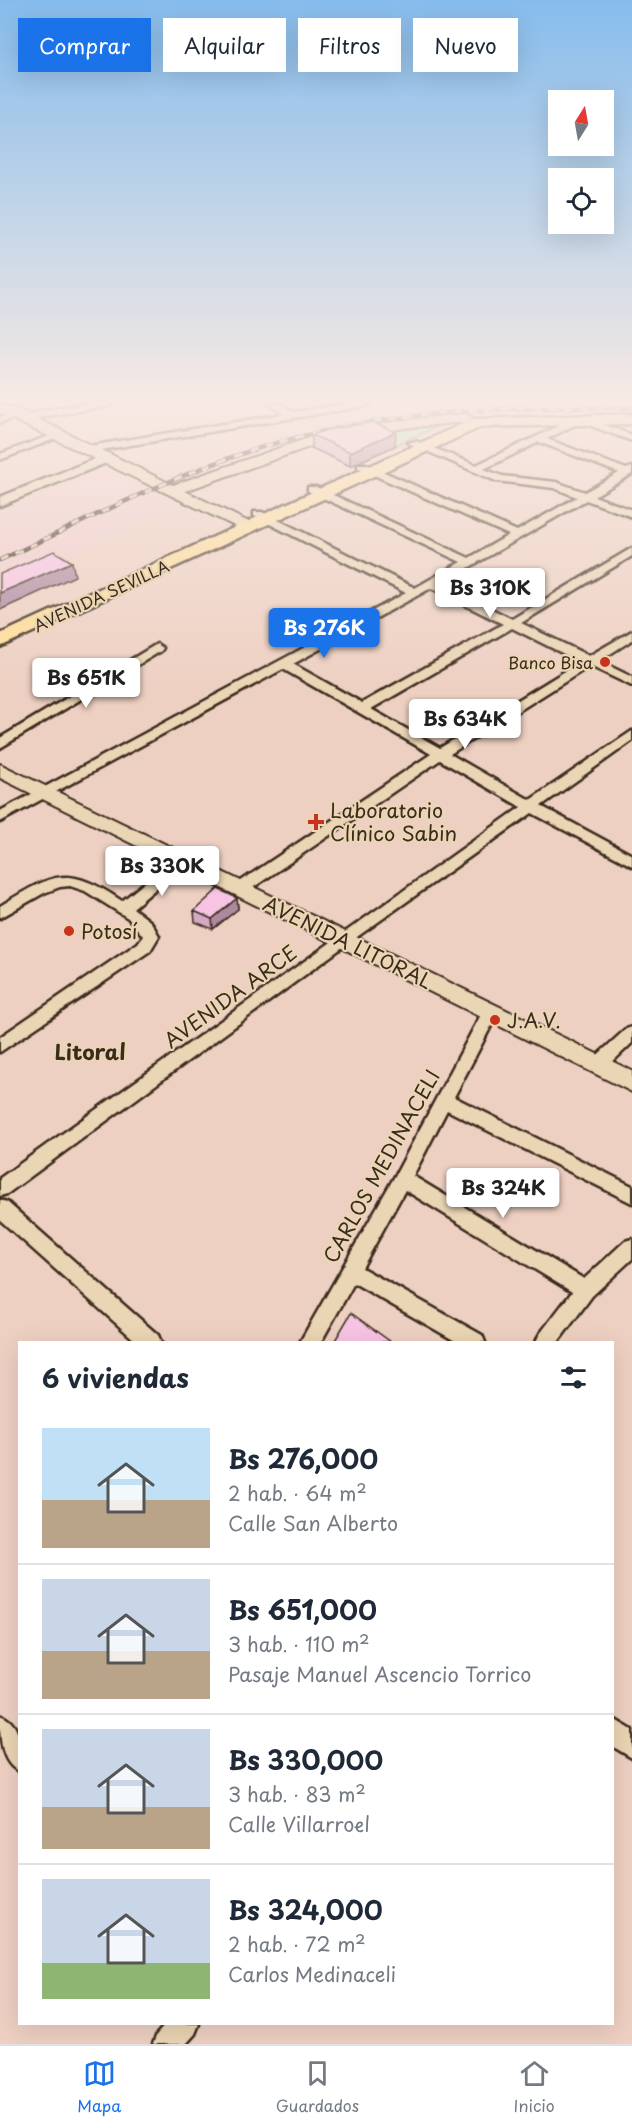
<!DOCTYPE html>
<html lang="es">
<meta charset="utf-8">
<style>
body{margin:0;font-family:"Playpen Sans",sans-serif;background:#f2f2f3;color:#1f2937;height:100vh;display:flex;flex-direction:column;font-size:22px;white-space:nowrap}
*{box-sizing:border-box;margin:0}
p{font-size:20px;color:#747a83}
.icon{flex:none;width:33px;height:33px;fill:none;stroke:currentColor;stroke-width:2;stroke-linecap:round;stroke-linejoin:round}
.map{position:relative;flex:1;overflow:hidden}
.panel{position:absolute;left:18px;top:1341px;width:596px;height:684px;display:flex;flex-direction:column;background:#fff;border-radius:0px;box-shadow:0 6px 24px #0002}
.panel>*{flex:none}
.top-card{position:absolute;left:18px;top:18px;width:597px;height:54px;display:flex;gap:12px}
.needle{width:39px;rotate:11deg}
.buttons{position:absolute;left:548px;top:90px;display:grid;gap:12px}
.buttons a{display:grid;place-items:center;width:66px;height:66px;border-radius:0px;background:#fff;box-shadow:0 6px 24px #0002;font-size:30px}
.price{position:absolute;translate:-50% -51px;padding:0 14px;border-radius:6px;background:#fff;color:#222;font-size:20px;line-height:39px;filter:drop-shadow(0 2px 3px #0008)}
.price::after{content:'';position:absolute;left:50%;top:36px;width:18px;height:14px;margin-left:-9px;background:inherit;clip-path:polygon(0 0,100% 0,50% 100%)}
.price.current{background:#1a73e8;color:#fff}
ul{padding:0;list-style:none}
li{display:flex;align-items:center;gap:18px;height:150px;padding:0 24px}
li+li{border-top:2px solid #e0e1e3}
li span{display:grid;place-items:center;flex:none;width:168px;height:120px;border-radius:0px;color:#555}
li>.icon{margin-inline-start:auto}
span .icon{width:72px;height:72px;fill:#fffc;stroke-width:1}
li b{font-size:26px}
h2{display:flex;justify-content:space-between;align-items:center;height:72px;padding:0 24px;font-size:26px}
.pill{padding:0 21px;border-radius:0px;background:#fff;box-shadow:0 6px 24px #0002;font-size:21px;line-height:54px}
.pill.current{background:#1a73e8;color:#fff}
.menu{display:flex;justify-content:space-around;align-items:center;height:84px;border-top:2px solid #e0e1e3;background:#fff;font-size:16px;color:#747a83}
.menu a{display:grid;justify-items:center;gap:3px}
.menu .current{color:#1a73e8}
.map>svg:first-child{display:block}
.built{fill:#f1cccc}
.green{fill:#a7eebb;stroke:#718c6c;stroke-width:1.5}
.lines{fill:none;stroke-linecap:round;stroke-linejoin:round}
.minor-casing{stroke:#3b2a1e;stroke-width:5}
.tertiary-casing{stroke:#3b2a1e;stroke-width:5}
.secondary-casing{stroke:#3b2a1e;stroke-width:4}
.primary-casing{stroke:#3b2a1e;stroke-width:5}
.minor{fill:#ead5b4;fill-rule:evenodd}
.tertiary{fill:#ead5b4;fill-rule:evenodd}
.secondary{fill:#ead5b4;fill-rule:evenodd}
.primary{fill:#fedd96;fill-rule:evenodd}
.rail-casing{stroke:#3b2a1e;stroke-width:4.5}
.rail{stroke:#ead5b4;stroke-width:3;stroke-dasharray:8;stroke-linecap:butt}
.wall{fill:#d4a9c3;stroke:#3b2a1e;stroke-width:1.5}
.shaded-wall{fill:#ad899f;stroke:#3b2a1e;stroke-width:1.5}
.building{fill:#f7c4e3;stroke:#3b2a1e;stroke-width:1.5}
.poi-dot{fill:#c8321e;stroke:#ead5b4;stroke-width:2}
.labels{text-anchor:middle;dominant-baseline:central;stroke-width:4.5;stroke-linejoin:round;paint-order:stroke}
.far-street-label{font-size:16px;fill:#3b2a1e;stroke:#ead5b4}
.far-poi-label{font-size:16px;fill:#3b2a1e;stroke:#ead5b4;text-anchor:end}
.poi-label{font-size:20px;fill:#3b2a1e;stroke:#ead5b4;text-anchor:start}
.street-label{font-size:20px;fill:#3b2a1e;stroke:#ead5b4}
.neighbourhood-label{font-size:21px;font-weight:bold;fill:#3b2a1e;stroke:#ead5b4}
</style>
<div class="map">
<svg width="632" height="2044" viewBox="0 0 632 2044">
<rect width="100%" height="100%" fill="#eed0c2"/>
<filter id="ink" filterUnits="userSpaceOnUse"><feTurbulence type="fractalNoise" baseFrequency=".0167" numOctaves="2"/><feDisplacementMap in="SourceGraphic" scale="12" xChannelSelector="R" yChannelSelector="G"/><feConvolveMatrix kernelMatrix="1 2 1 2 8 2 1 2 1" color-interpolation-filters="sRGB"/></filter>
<g filter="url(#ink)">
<path class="built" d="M487,403h145v8l-136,1 -59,4 -61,8 -73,14 -46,15 -76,29 -16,-8 89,-32 60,-16 109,-19z
M106,468l73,37 -179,79v-72z"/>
<path class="green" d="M447,422l-97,44 -43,-20 33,-9z"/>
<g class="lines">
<g class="minor-casing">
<path id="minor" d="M93,403h21l-5,3 -68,11 -15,5 -5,-3 18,-8z
M268,403h10l16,9 57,-9h20l-5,3 -277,46 -5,-3 5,-3 195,-32z
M17,411l5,3 -2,2 -20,7v-6z
M580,416l52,19v6l-52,-19 -33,17 79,30 6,-2v7l-38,22 38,14v7l-46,-17 -146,84 72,35 120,-71v8l-111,67 68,33 43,-25v9l-33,21 33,16v9l-42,-20 -140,88 80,46 102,-69v10l-91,65 91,49v11l-100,-53 -185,131 -340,250 -7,2v-18l521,-371 -81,-47 -195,133h-10l-2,-4 2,-4 196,-131 -148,-85 -283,153v-11l406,-218 -152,-77v-4h8l153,76 46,-26 -153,-71v-4h8l153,71 40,-23 -151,-67v-4h8l151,67 60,-34 -23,-9 -58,-7 -88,-38 8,-2 60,24zM539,442l80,31 -34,19 -29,-10 -54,-6 -18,-7zM431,588l72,36 -141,79 -69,-39zM512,628l68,34 -140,86 -69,-39z
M57,433l8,2 -65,25v-6z
M157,644l6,4 -2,3 -161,97v-10z
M181,855l7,5 -2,3 -53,45 18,14 8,14 -9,15 -150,101v-15l138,-94 5,-7 -15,-18 -43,-27 -15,-5 -10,1 -16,6 -44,25v-12c54,-33 67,-42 122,-5l54,-44z
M491,1005l6,2 2,4 -45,86 178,89v17l-185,-93 -34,66 171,103 41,-38 7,-2v20l-40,37 -34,46h-22l3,-7 33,-43 -167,-102 -43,78 120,67 3,7h-28l-103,-59 -33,59h-21l96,-168 89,-167z
M632,1027v16l-28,27 -6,2 -6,-2 -3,-5 3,-5 34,-31z
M0,1200l7,2 151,133 3,7h-24l-137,-122z
M0,1715c24,9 20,36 20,57 -20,-9 -20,-36 -20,-57z
M612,1718l20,12v28l-20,-12z
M166,2024h33l-4,10 -9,10h-33l4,-10z"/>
</g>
<g class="tertiary-casing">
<path id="tertiary" d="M107,454l4,1 2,3 -2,3 -111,45v-9z"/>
</g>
<g class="secondary-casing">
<path id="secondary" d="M0,404l22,7 151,74 150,-52 82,-13 61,-6 7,4 -7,4 -61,6 -79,13 -141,50 70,34 2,3 -8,5 -249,-120z
M0,764l632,307v21l-632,-314z"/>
</g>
<g class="primary-casing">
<path id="primary" d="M632,414v10l-151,3 -481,220v-13l473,-215z"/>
</g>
<use href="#minor" class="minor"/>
<use href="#tertiary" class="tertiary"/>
<use href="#secondary" class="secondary"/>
<use href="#primary" class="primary"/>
<g class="rail-casing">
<path id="rail" d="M0,560c80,-36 158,-78 241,-106 127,-43 259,-49 391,-46"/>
</g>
<use href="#rail" class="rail"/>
</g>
<path class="wall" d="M312,435l83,11 -45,20 -38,-18z
M237,898l1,11 -25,20 -18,-7 -1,-11z"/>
<path class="shaded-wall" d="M396,432l-1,14 -45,20v-14z
M72,562l3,14 -75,34v-17z
M237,898l1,11 -25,20 -1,-10z"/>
<path class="building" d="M372,422l24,10 -46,20 -38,-17 15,-5z
M54,551l18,11 -72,31v-19z
M218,889l19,9 -25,21 -18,-8z
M351,1313l40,29h-57z"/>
</g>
<linearGradient id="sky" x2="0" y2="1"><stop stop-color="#86bcec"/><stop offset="0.58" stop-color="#f7eae4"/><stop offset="1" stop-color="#f7eae4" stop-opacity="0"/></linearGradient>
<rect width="632" height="689" fill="url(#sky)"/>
<g class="poi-dot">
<circle cx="605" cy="662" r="6"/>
<path d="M313 813h6v6h6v6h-6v6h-6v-6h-6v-6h6z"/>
<circle cx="69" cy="931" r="6"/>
<circle cx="495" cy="1020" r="6"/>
</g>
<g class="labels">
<g class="far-street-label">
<text transform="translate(101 595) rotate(-25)">AVENIDA SEVILLA</text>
</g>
<g class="far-poi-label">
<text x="593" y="662">Banco Bisa</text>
</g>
<g class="poi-label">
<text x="330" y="810">Laboratorio<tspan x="330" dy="23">Clínico Sabin</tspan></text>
<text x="81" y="931">Potosí</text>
<text x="507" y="1020">J.A.V.</text>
</g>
<g class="street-label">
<text transform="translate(348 942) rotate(26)">AVENIDA LITORAL</text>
<text transform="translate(230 996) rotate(-36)">AVENIDA ARCE</text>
<text transform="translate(381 1166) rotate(-61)">CARLOS MEDINACELI</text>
</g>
<g class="neighbourhood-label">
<text x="90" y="1051">Litoral</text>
</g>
</g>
</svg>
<div class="buttons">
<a><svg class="needle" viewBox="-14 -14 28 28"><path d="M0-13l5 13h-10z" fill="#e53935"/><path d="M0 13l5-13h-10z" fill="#747a83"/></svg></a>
<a><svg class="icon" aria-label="locate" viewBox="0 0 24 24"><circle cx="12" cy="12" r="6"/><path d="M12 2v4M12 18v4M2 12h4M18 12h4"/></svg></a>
</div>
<b class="price" style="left:490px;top:619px">Bs 310K</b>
<b class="price current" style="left:324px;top:659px">Bs 276K</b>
<b class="price" style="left:86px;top:709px">Bs 651K</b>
<b class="price" style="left:465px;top:750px">Bs 634K</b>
<b class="price" style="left:162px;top:897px">Bs 330K</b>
<b class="price" style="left:503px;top:1219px">Bs 324K</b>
<div class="top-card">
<a class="pill current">Comprar</a>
<a class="pill">Alquilar</a>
<a class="pill">Filtros</a>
<a class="pill">Nuevo</a>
</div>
<section class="panel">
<h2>6 viviendas<svg class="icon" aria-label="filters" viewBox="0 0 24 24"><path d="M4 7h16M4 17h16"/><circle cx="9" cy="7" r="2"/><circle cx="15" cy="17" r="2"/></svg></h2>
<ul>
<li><span style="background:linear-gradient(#bfe0f5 60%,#b9a48a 0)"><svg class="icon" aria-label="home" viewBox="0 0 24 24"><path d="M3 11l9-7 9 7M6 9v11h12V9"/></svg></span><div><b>Bs 276,000</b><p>2 hab. · 64 m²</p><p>Calle San Alberto</p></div></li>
<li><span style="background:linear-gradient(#c9d6e8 60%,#b9a48a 0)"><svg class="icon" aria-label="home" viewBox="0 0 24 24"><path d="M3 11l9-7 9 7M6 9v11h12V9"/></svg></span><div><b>Bs 651,000</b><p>3 hab. · 110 m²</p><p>Pasaje Manuel Ascencio Torrico</p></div></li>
<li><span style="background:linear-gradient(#c9d6e8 65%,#b9a48a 0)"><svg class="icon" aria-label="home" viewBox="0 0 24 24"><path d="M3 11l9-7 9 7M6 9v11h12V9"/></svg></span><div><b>Bs 330,000</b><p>3 hab. · 83 m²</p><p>Calle Villarroel</p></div></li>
<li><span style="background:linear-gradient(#c9d6e8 70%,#8fb573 0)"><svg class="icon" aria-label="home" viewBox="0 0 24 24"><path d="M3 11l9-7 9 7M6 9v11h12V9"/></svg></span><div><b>Bs 324,000</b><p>2 hab. · 72 m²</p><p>Carlos Medinaceli</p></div></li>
</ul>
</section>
</div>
<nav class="menu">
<a class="current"><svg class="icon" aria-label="map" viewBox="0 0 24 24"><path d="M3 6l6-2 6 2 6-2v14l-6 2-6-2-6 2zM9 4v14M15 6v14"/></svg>Mapa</a>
<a><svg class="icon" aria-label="saved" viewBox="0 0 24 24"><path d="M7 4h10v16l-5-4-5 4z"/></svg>Guardados</a>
<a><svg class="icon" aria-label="home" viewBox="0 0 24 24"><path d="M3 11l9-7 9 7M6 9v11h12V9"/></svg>Inicio</a>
</nav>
